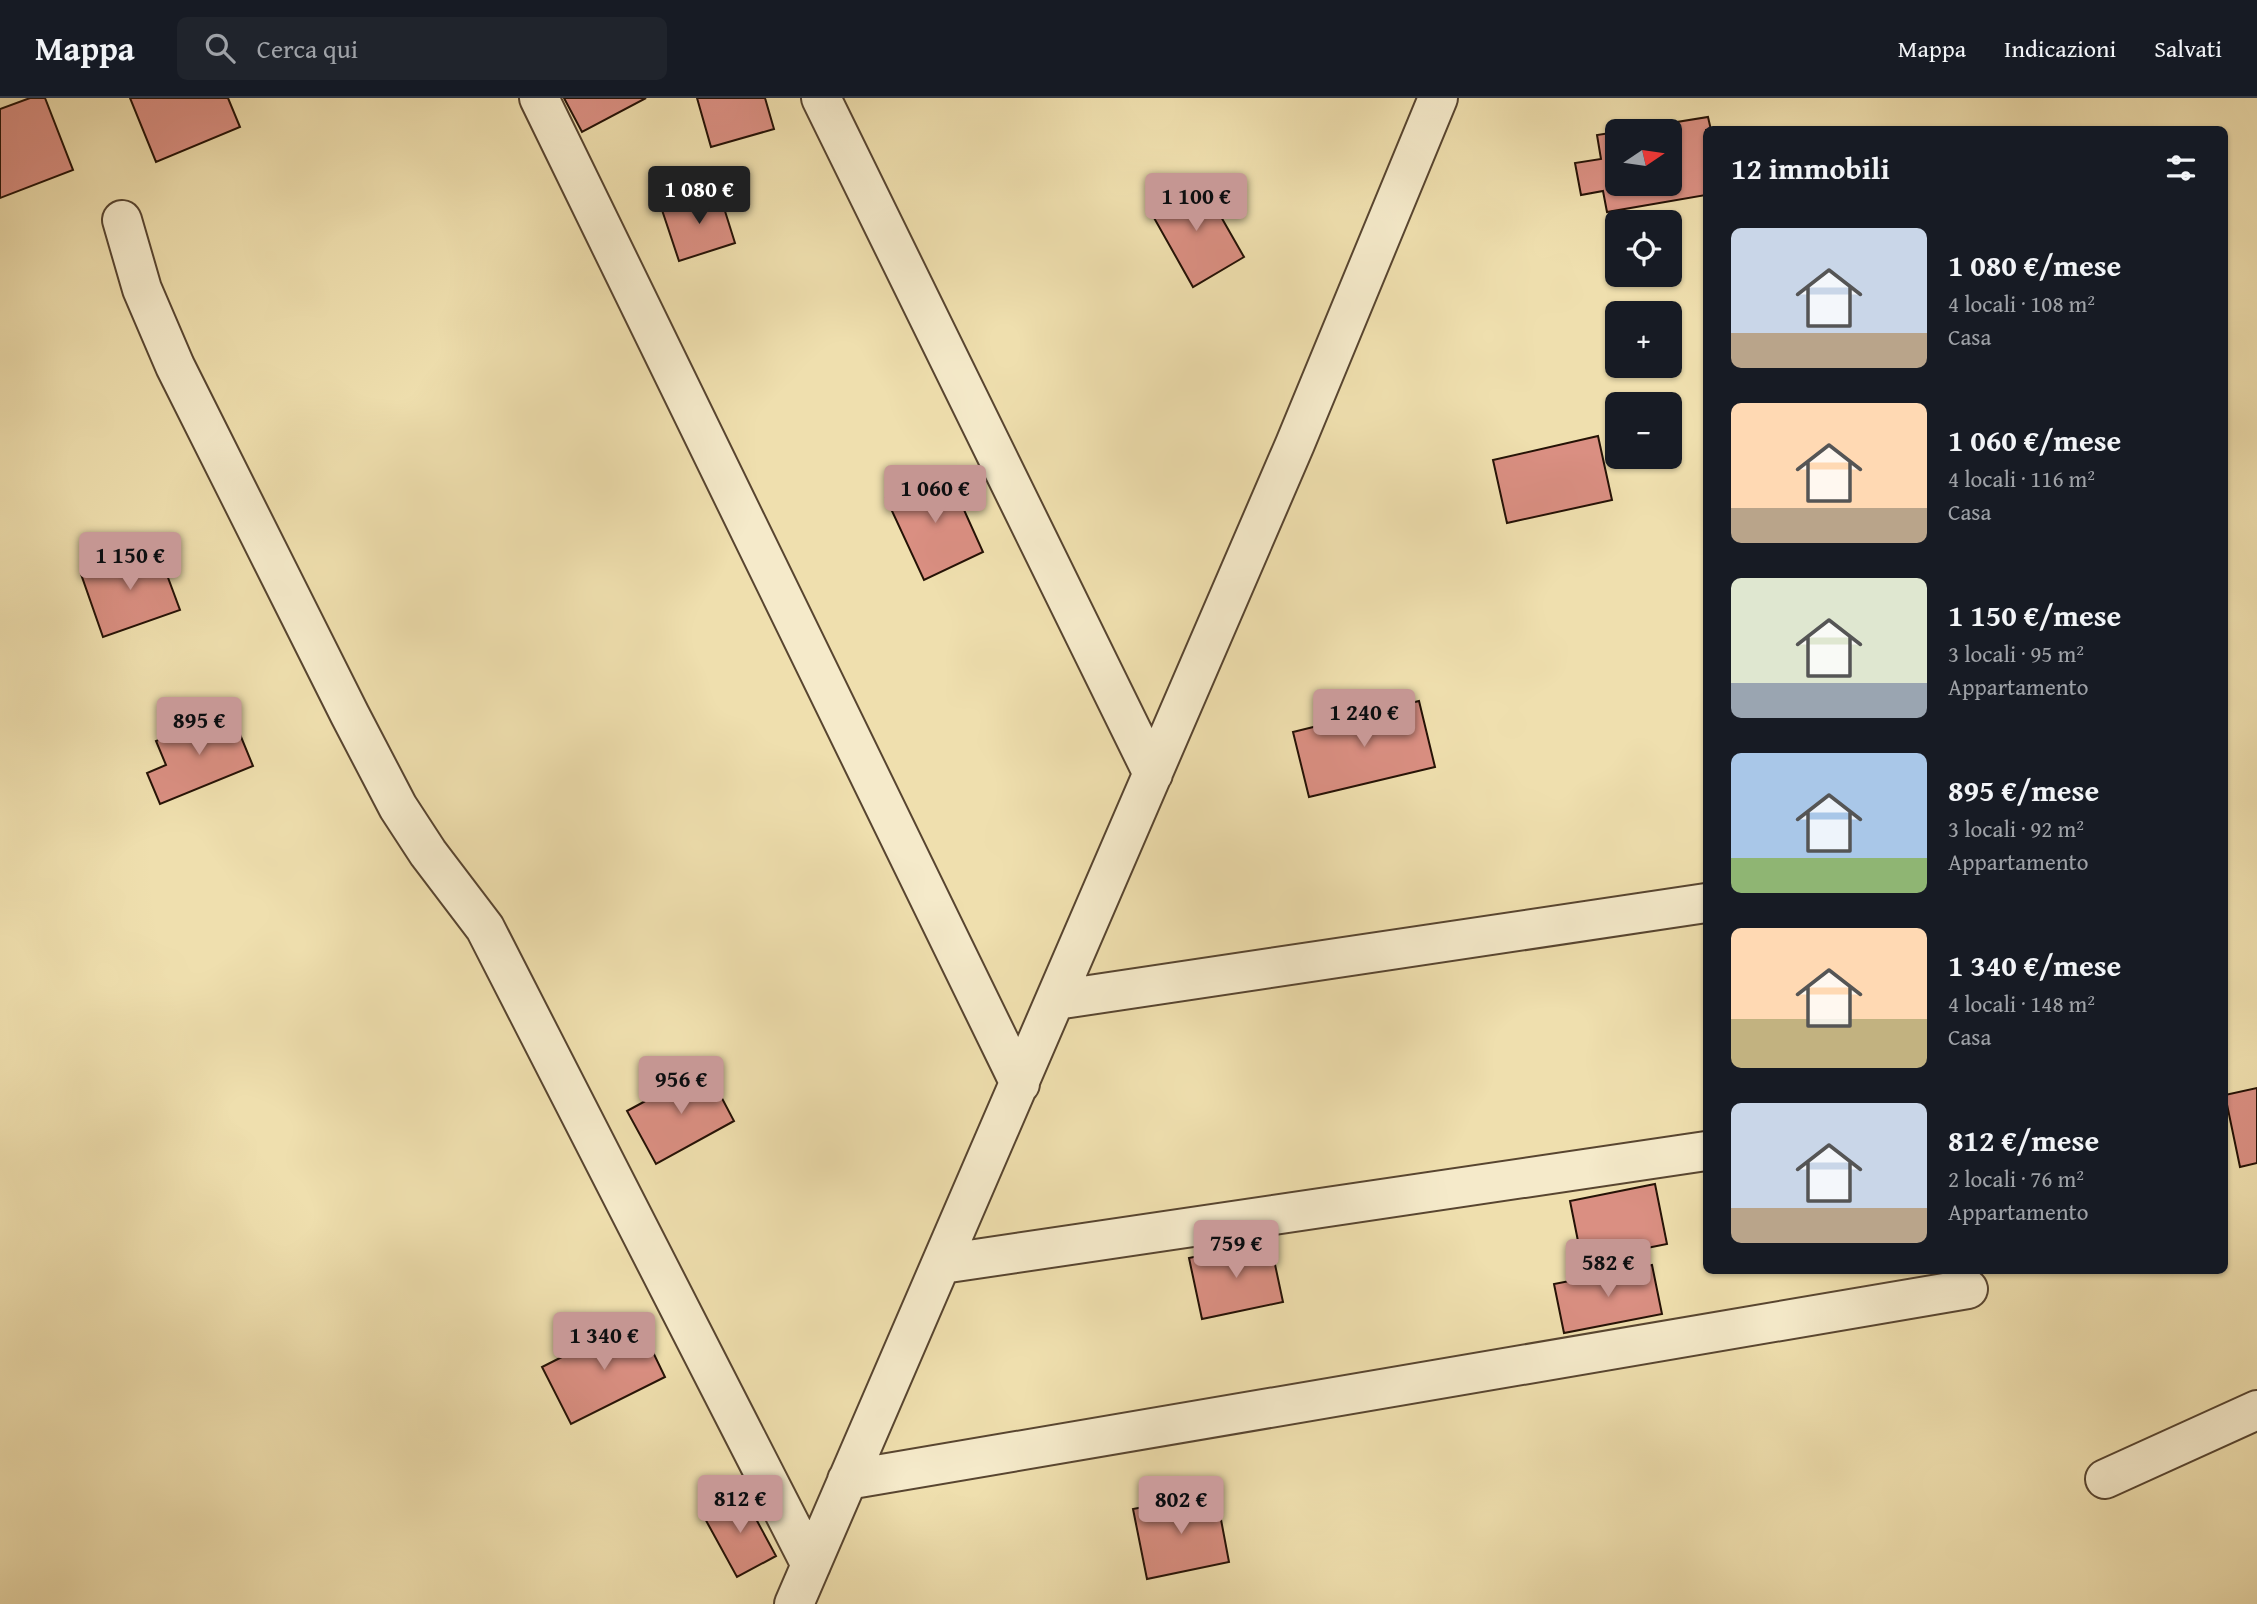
<!DOCTYPE html>
<html lang="it">
<meta charset="utf-8">
<style>
body{margin:0;font-family:"Gentium Book Plus",serif;background:#20242c;color:#f1f3f6;height:100vh;display:flex;flex-direction:column;font-size:26px;white-space:nowrap}
*{box-sizing:border-box;margin:0}
p{font-size:23px;color:#9ea1a6}
.icon{flex:none;width:38px;height:38px;fill:none;stroke:currentColor;stroke-width:2;stroke-linecap:round;stroke-linejoin:round}
.map{position:relative;flex:1;overflow:hidden}
.panel{position:absolute;left:1703px;top:28px;width:525px;height:1148px;display:flex;flex-direction:column;background:#171b24;border-radius:10px;box-shadow:0 2px 5px #0004}
.panel>*{flex:none}
.needle{width:46px;rotate:77deg}
.buttons{position:absolute;left:1605px;top:21px;display:grid;gap:14px}
.buttons a{display:grid;place-items:center;width:77px;height:77px;border-radius:10px;background:#171b24;box-shadow:0 2px 5px #0004;font-size:35px}
.price{position:absolute;translate:-50% -60px;padding:0 16px;border-radius:7px;background:#c59692;color:#111;font-size:23px;line-height:46px;filter:drop-shadow(0 2px 4px #0008)}
.price::after{content:'';position:absolute;left:50%;top:42px;width:21px;height:16px;margin-left:-10px;background:inherit;clip-path:polygon(0 0,100% 0,50% 100%)}
.price.selected{background:#222;color:#fff}
ul{padding:0;list-style:none}
li{display:flex;align-items:center;gap:21px;height:175px;padding:0 28px}
li span{display:grid;place-items:center;flex:none;width:196px;height:140px;border-radius:10px;color:#555}
li>.icon{margin-inline-start:auto}
span .icon{width:84px;height:84px;fill:#fffc;stroke-width:1}
li b{font-size:30px}
h2{display:flex;justify-content:space-between;align-items:center;height:84px;padding:0 28px;font-size:30px}
header{display:flex;align-items:center;gap:42px;box-sizing:border-box;height:98px;padding:0 35px;background:#171b24;border-bottom:2px solid #363941}
header strong{font-size:33px}
nav{display:flex;gap:38px;margin-inline-start:auto;font-size:24px}
.search{width:490px;height:63px;background:#20242c;display:flex;align-items:center;gap:18px;box-sizing:border-box;padding:0 24px;border-radius:10px;color:#9ea1a6;font-size:26px}
.map>svg:first-child{display:block}
.building{fill:#da8f82;stroke:#251206;stroke-width:2}
.lines{fill:none;stroke-linecap:round;stroke-linejoin:round}
.minor-casing{stroke:#584530;stroke-width:42}
.minor{stroke:#f5eaca;stroke-width:38}
</style>
<header>
<strong>Mappa</strong>
<div class="search"><svg class="icon" aria-label="search" viewBox="0 0 24 24"><circle cx="10" cy="10" r="6"/><path d="M15 15l6 6"/></svg>Cerca qui</div>
<nav><a>Mappa</a><a>Indicazioni</a><a>Salvati</a></nav>
</header>
<div class="map">
<svg width="2257" height="1506" viewBox="0 0 2257 1506">
<rect width="100%" height="100%" fill="#efdfae"/>
<filter id="stains"><feTurbulence type="fractalNoise" baseFrequency=".00286" numOctaves="4"/><feColorMatrix values="0 0 0 0 .2 0 0 0 0 .09 0 0 0 0 .02 0 0 0 .5 -.17"/></filter>
<radialGradient id="worn" r=".72"><stop offset=".6" stop-color="#630" stop-opacity="0"/><stop offset="1" stop-color="#630" stop-opacity=".3"/></radialGradient>
<path class="building" d="M30,0h15l28,72 -73,28v-89z
M130,0h98l12,29 -84,35z
M564,0h82l-64,34z
M697,0h68l9,31 -63,18z
M1708,19l3,13h-5v65l-99,17 -4,-21 -22,4 -6,-32 26,-4 -4,-24 20,-3v52h53v-53h-49z
M1200,82l44,77 -51,30 -44,-78z
M719,94l16,51 -56,18 -17,-51z
M1598,338l14,64 -105,23 -14,-63z
M946,372l37,82 -59,28 -38,-82z
M157,450l23,62 -77,27 -22,-63z
M1419,603l16,66 -126,30 -16,-65z
M230,612l23,56 -93,38 -13,-31 19,-8 -10,-24z
M706,970l28,53 -78,43 -29,-53z
M2257,990v75l-17,4 -15,-72z
M1655,1086l12,60 -85,17 -12,-60z
M1270,1143l13,61 -81,17 -13,-61z
M1652,1167l10,49 -98,19 -10,-49z
M637,1221l28,58 -94,47 -29,-57z
M742,1395l34,63 -39,21 -34,-62z
M1216,1395l13,69 -82,17 -14,-70z"/>
<g class="lines">
<g class="minor-casing">
<path id="minor" d="M539,0l481,986
M821,0l332,676
M122,122l20,69 33,77 175,349 48,92 30,46 57,75 326,637
M1056,902l650,-97
M942,1166l764,-113
M2105,1381l152,-69
M847,1382l1121,-191
M794,1506l501,-1160 143,-346"/>
</g>
<use href="#minor" class="minor"/>
</g>
<rect width="100%" height="100%" filter="url(#stains)"/>
<rect width="100%" height="100%" fill="url(#worn)"/>
</svg>
<div class="buttons">
<a><svg class="needle" viewBox="-14 -14 28 28"><path d="M0-13l5 13h-10z" fill="#e53935"/><path d="M0 13l5-13h-10z" fill="#9ea1a6"/></svg></a>
<a><svg class="icon" aria-label="locate" viewBox="0 0 24 24"><circle cx="12" cy="12" r="6"/><path d="M12 2v4M12 18v4M2 12h4M18 12h4"/></svg></a>
<a>+</a>
<a>−</a>
</div>
<b class="price selected" style="left:699px;top:128px">1 080 €</b>
<b class="price" style="left:1196px;top:135px">1 100 €</b>
<b class="price" style="left:935px;top:427px">1 060 €</b>
<b class="price" style="left:130px;top:494px">1 150 €</b>
<b class="price" style="left:1364px;top:651px">1 240 €</b>
<b class="price" style="left:199px;top:659px">895 €</b>
<b class="price" style="left:681px;top:1018px">956 €</b>
<b class="price" style="left:1236px;top:1182px">759 €</b>
<b class="price" style="left:1608px;top:1201px">582 €</b>
<b class="price" style="left:604px;top:1274px">1 340 €</b>
<b class="price" style="left:740px;top:1437px">812 €</b>
<b class="price" style="left:1181px;top:1438px">802 €</b>
<section class="panel">
<h2>12 immobili<svg class="icon" aria-label="filters" viewBox="0 0 24 24"><path d="M4 7h16M4 17h16"/><circle cx="9" cy="7" r="2"/><circle cx="15" cy="17" r="2"/></svg></h2>
<ul>
<li><span style="background:linear-gradient(#c9d6e8 75%,#b9a48a 0)"><svg class="icon" aria-label="home" viewBox="0 0 24 24"><path d="M3 11l9-7 9 7M6 9v11h12V9"/></svg></span><div><b>1 080 €/mese</b><p>4 locali · 108 m²</p><p>Casa</p></div></li>
<li><span style="background:linear-gradient(#ffd9b3 75%,#b9a48a 0)"><svg class="icon" aria-label="home" viewBox="0 0 24 24"><path d="M3 11l9-7 9 7M6 9v11h12V9"/></svg></span><div><b>1 060 €/mese</b><p>4 locali · 116 m²</p><p>Casa</p></div></li>
<li><span style="background:linear-gradient(#dfe7d0 75%,#9aa5b1 0)"><svg class="icon" aria-label="home" viewBox="0 0 24 24"><path d="M3 11l9-7 9 7M6 9v11h12V9"/></svg></span><div><b>1 150 €/mese</b><p>3 locali · 95 m²</p><p>Appartamento</p></div></li>
<li><span style="background:linear-gradient(#a9c7e8 75%,#8fb573 0)"><svg class="icon" aria-label="home" viewBox="0 0 24 24"><path d="M3 11l9-7 9 7M6 9v11h12V9"/></svg></span><div><b>895 €/mese</b><p>3 locali · 92 m²</p><p>Appartamento</p></div></li>
<li><span style="background:linear-gradient(#ffd9b3 65%,#c2b280 0)"><svg class="icon" aria-label="home" viewBox="0 0 24 24"><path d="M3 11l9-7 9 7M6 9v11h12V9"/></svg></span><div><b>1 340 €/mese</b><p>4 locali · 148 m²</p><p>Casa</p></div></li>
<li><span style="background:linear-gradient(#c9d6e8 75%,#b9a48a 0)"><svg class="icon" aria-label="home" viewBox="0 0 24 24"><path d="M3 11l9-7 9 7M6 9v11h12V9"/></svg></span><div><b>812 €/mese</b><p>2 locali · 76 m²</p><p>Appartamento</p></div></li>
</ul>
</section>
</div>
